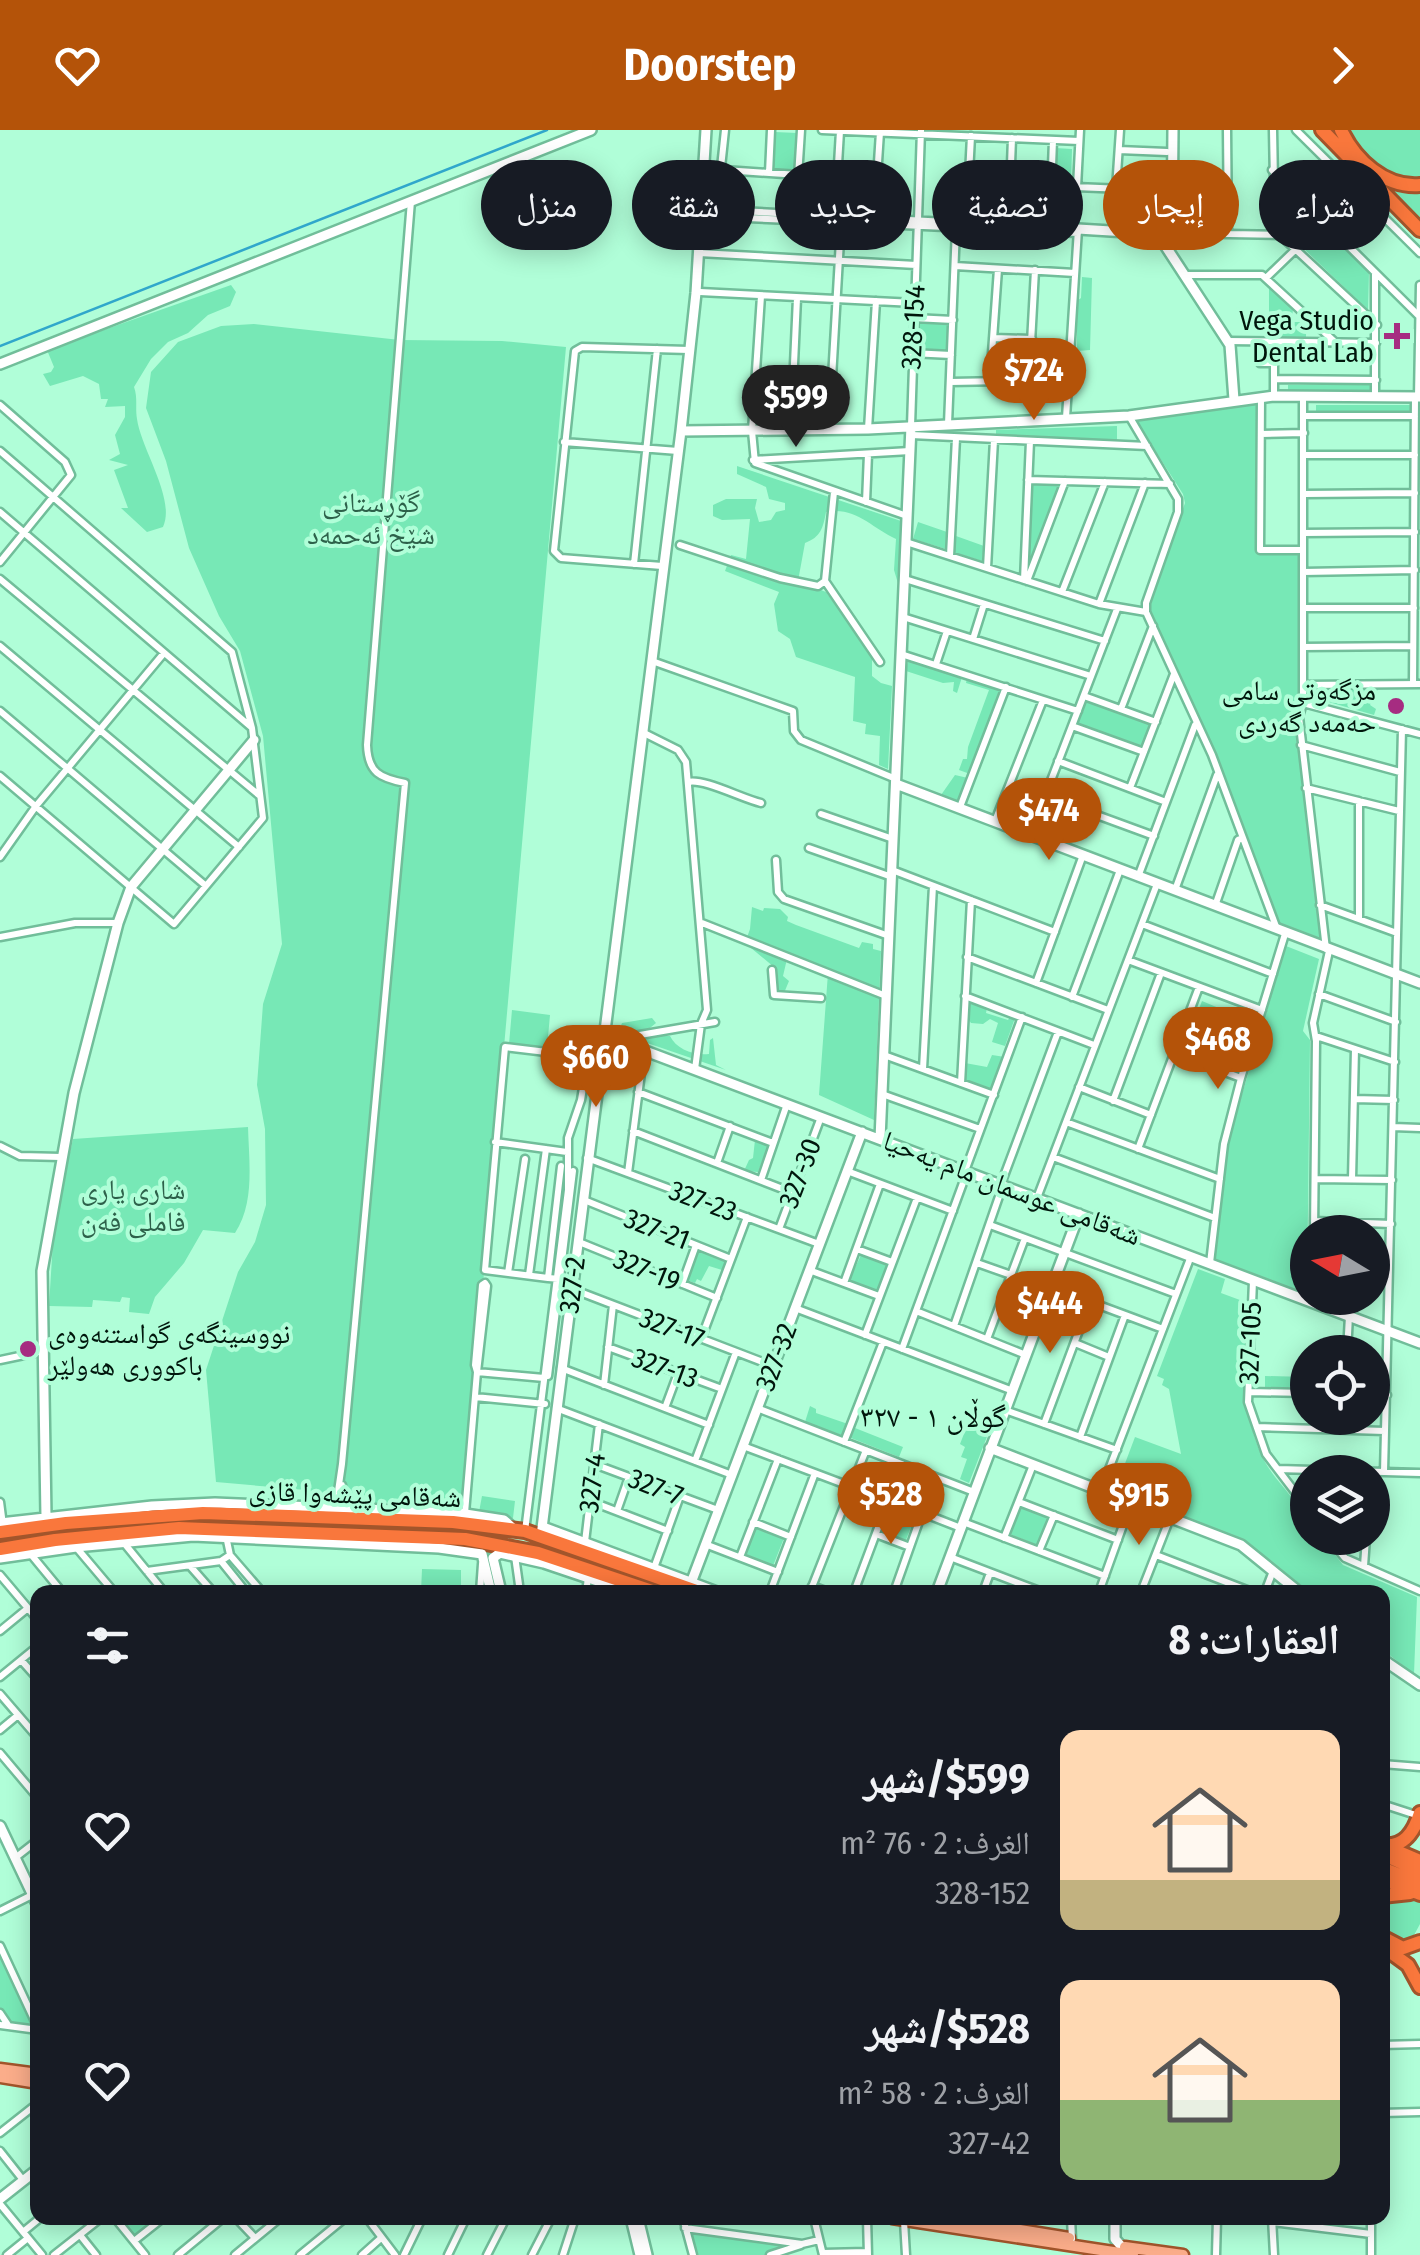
<!DOCTYPE html>
<html lang="ar">
<meta charset="utf-8">
<style>
body{margin:0;font-family:"Fira Sans Condensed","Noto Naskh Arabic",sans-serif;background:#242831;color:#f1f3f6;direction:rtl;height:100vh;display:flex;flex-direction:column;font-size:38px;white-space:nowrap}
*{box-sizing:border-box;margin:0}
p{font-size:32px;color:#9ea1a6}
.icon{flex:none;width:55px;height:55px;fill:none;stroke:currentColor;stroke-width:2;stroke-linecap:round;stroke-linejoin:round}
.map{position:relative;flex:1;overflow:hidden;direction:ltr}
.details{position:absolute;left:30px;top:1455px;width:1360px;height:640px;display:flex;flex-direction:column;background:#171b24;border-radius:20px;box-shadow:0 5px 25px #0003;direction:rtl}
.details>*{flex:none}
.top-card{position:absolute;left:30px;top:30px;width:1360px;height:90px;direction:rtl;display:flex;gap:20px}
.needle{width:65px;rotate:280deg}
.controls{position:absolute;left:1290px;top:1085px;display:grid;gap:20px}
.controls a{display:grid;place-items:center;width:100px;height:100px;border-radius:50%;background:#171b24;box-shadow:0 5px 25px #0003;font-size:50px}
.price{position:absolute;translate:-50% -85px;padding:0 22px;border-radius:35px;background:#b45309;color:#fff;font-size:32px;line-height:65px;filter:drop-shadow(0 2px 5px #0008)}
.price::after{content:'';position:absolute;left:50%;top:60px;width:30px;height:22px;margin-left:-15px;background:inherit;clip-path:polygon(0 0,100% 0,50% 100%)}
.price.selected{background:#222;color:#fff}
ul{padding:0;list-style:none}
li{display:flex;align-items:center;gap:30px;height:250px;padding:0 50px}
li span{display:grid;place-items:center;flex:none;width:280px;height:200px;border-radius:20px;color:#555}
li>.icon{margin-inline-start:auto}
span .icon{width:120px;height:120px;fill:#fffc;stroke-width:1}
li b{font-size:42px}
h2{display:flex;justify-content:space-between;align-items:center;height:120px;padding:0 50px;font-size:42px}
.tag{padding:0 35px;border-radius:45px;background:#171b24;box-shadow:0 5px 25px #0003;font-size:35px;line-height:90px}
.tag.selected{background:#b45309;color:#fff}
header{display:flex;justify-content:space-between;align-items:center;height:130px;padding:0 50px;background:#b45309;color:#fff;font-size:45px;font-weight:700}
.map>svg:first-child{display:block}
.green{fill:#77e8b6}
.lines{fill:none;stroke-linecap:round;stroke-linejoin:round}
.stream{stroke:#30a7cb;stroke-width:2.5}
.street-casing{stroke:#71be9a;stroke-width:11}
.secondary-casing{stroke:#71be9a;stroke-width:14}
.primary-casing{stroke:#a2552b;stroke-width:15}
.highway-casing{stroke:#a2552b;stroke-width:18}
.street{stroke:#fff;stroke-width:6}
.secondary{stroke:#fff;stroke-width:9}
.primary{stroke:#fbad8a;stroke-width:10}
.highway{stroke:#f9773c;stroke-width:12}
.poi-dot{fill:#a62c81;stroke:#b0fed8;stroke-width:4}
.labels{text-anchor:middle;dominant-baseline:central;stroke-width:8;stroke-linejoin:round;paint-order:stroke}
.poi-label{font-size:28px;fill:#00160c;stroke:#b0fed8;text-anchor:end}
.street-label{font-size:28px;fill:#00160c;stroke:#b0fed8}
.park-label{font-size:28px;fill:#2d614a;stroke:#b0fed8}
.neighbourhood-label{font-size:30px;fill:#00160c;stroke:#b0fed8}
</style>
<header><svg class="icon" aria-label="forward" viewBox="0 0 24 24"><path d="M9 5l7 7-7 7"/></svg>Doorstep<svg class="icon" aria-label="heart" viewBox="0 0 24 24"><path d="M12 20l-8-8c-3-5 5-10 8-4 3-6 11-1 8 4z"/></svg></header>
<div class="map">
<svg width="1420" height="2125" viewBox="0 0 1420 2125">
<rect width="100%" height="100%" fill="#b0fed8"/>
<path class="green" d="M1351,0h69v47c-31,3 -57,-20 -69,-47z
M775,2l22,1 -2,37 -21,-1z
M1055,18l17,1 -1,35 -18,-1z
M1362,33l58,25v37z
M1278,54l91,88 -1,38 -90,-86z
M1082,147l10,1 -2,72 -13,1v-50l4,-3z
M231,155l5,7 -6,14 -22,9 -20,18 -20,9 -17,17 -17,28c4,11 1,20 3,32 4,30 39,80 26,108l-16,5 -26,-24h7l-14,-38 14,-5 -19,-5 11,-6 -5,-19 10,-18v-11l-20,1 3,-8h-7l-2,-15 -16,-8 -33,10 -7,-12 8,-2 3,-5 -7,-17z
M1269,158l24,20 -1,12h-16l-1,6h-6z
M1277,192h29v15h-28z
M914,193l37,1 -1,29 -37,-2z
M254,194l146,16 102,1 64,6 -103,1163 -157,-7v-13l-90,-8 -10,-112 32,-98 17,-30 11,-37 -1,-76 -8,-44 6,-81 19,-60 -19,-208 -23,-85 -21,-35 -30,-68 -23,-87 -20,-53 5,-36 27,-30 43,-16z
M1371,254v11l-83,-1v-9z
M1262,272l-1,149 41,2 1,152 -5,5 -1,23 25,213 -42,-17 -64,-169 -68,-152 37,-105 -2,-9 -47,-73z
M1316,275h96l-1,10 -95,-2z
M1117,296v17l-121,-5v-8z
M737,336l164,55 -1,69 -6,-20 2,-31c-24,-11 -41,-33 -70,-27 -3,16 -5,25 -21,31l-7,38 28,11 46,63v21l9,7 11,3 -4,83 -9,-4 1,-29 -15,-2 1,-10 -13,-3 2,-44 -59,-20 -6,-18 -12,-8 -4,-27 5,-12 -54,-21 6,-16 15,4 4,-40 -28,1 -9,-4v-11l13,-6h31l-2,9 4,14 12,-2 5,-8 9,-2v-7l-16,-4 -3,-12 -29,-13z
M1032,353l28,3 -32,81h-1z
M918,392l29,10 -1,17 -33,-10z
M956,406l28,10 -2,15 -29,-9z
M908,529l54,18 -5,16 -4,-2 1,-9 -11,1 -37,-12z
M967,548l35,11 -32,85 -11,-4 4,-11h4l1,-12 21,-57 -23,-7z
M1311,558l67,1 -8,16 6,4 -2,6 -63,-18z
M1086,569l65,24 -9,26 -65,-26z
M955,645l13,3 -9,24 -18,-7z
M752,777l11,4 1,-3 16,1 8,8 -1,4 9,4 63,23 3,-6 11,2v5l8,2 -7,169 -55,-25 9,-122 -41,-14 -4,17 6,5 -5,12 -5,-2 -5,-24 -29,-24 5,-14z
M1286,816l33,13 -16,72 7,9 -3,254 -92,-35 12,-114z
M1202,871l24,10 -15,36 -23,-10z
M969,872l18,6 -1,5 22,7 2,-3 5,1 -10,28 -13,-4 6,-19 -8,-4 -7,5 -12,-1 -4,-6z
M512,880l38,5 -3,33 -38,-4z
M652,888l4,5 -11,9 1,4h24c6,13 24,20 39,18l1,-14 3,-2 3,27 10,5 -108,-37 4,-10z
M992,925l13,2 -13,34 -29,-11 2,-17 22,4z
M248,997c1,35 7,76 -13,106l-32,-3 -19,33 -29,34 -6,17 -20,-2 1,-14 -8,-1 -2,5 -27,-2 -1,7 -43,-1 5,-81 19,-86z
M759,1009l10,4 -11,29 -14,-1 5,-11 4,-2 2,-18z
M698,1119l28,10 -4,11 -13,-4 -8,15 -4,-2 -2,4 -8,-3z
M862,1123l27,12 -11,26 -29,-11z
M1198,1139l27,10 -4,14 27,10c-1,51 -9,108 15,155 14,29 44,45 45,80h14l21,27 74,32 -3,77 -31,-24 -1,-58h-72l-68,-53 -127,-49 20,-53 46,17 -12,-65 -7,-4 2,-6 -7,-3z
M1265,1246l42,1v11l-42,-1z
M810,1276l6,3v4l32,11 -4,12 -39,-14z
M969,1291l21,8 -21,54 -9,-4 7,-20 -6,-2 4,-10 -5,-3z
M855,1298l48,19 -4,10 -48,-19z
M482,1366l33,5 -2,17 -34,-6z
M1019,1374l30,13 -12,28 -30,-12z
M889,1377l26,10 -9,23 -26,-10z
M755,1397l29,11 -11,28 -29,-11z
M422,1439l39,1v22h-40z
M1395,1766l25,2v26l-7,13 -12,2 -18,-10 -1,-27z
M0,1827l32,68 -22,2 -10,-16z
M117,2088h44l-26,21z
M688,2102l104,15 -27,8h-71z"/>
<g class="lines">
<path class="stream" d="M0,216l547,-216"/>
<g class="street-casing">
<path id="street" d="M725,0l-8,75 3,5 358,19 -12,189
M822,0l257,11
M1227,0l1,104
M1273,0l2,104
M1296,0l124,123
M1119,20l48,2
M724,40l75,5
M1272,40l148,147
M769,43l2,-43
M1051,56l122,5
M1077,57l3,-57
M1116,59l4,-59
M796,78l5,-78
M875,78l5,-76
M1311,79l31,-33
M967,83l4,-77
M835,85l5,-84
M702,86l376,17
M1009,87l3,-79
M1050,89l3,-79
M1172,103l108,2 97,90
M699,123l217,12
M955,136l120,7
M1375,144v122
M1187,145h75l74,68
M1267,147l29,-28
M700,162l214,11
M761,166l-9,135 3,32 152,53
M914,188l39,2
M993,208l39,1
M1228,211l148,2
M911,223l40,2
M1260,233h14
M1029,249l6,-109
M1274,249l102,1
M990,251l8,-112
M950,252l119,-2
M1274,266v-54
M1303,267v306l-4,14 27,232
M1418,267l2,-112
M1261,268l-1,152h43
M0,275l65,57 6,13 -71,87
M1129,286l49,83v13l-32,91v9
M1304,286h111
M948,294l8,-196
M911,296l10,-296
M868,299l8,-128
M791,300l6,-132
M829,300l12,-207
M1261,304l43,-1
M911,305l236,11
M564,312l114,9
M0,321l232,201 20,76 11,90 -89,106 -174,-148
M1304,325h111
M753,330l157,-9
M1028,350l142,4
M1304,364l111,-1
M866,372l2,-48
M0,382l251,215
M1303,403l112,-1
M906,412l193,62 47,8 66,143 65,174
M680,415l100,33 38,8 7,-5 9,-89
M950,426l6,-118
M634,434l23,-215
M662,436l-101,-8 -7,-7 21,-200 7,-4 107,3
M987,438l7,-128
M1303,442l112,-2
M0,449l260,217
M905,449l200,62
M1024,450l6,-139
M825,451l55,81
M1027,451l38,-100
M1062,462l43,-110
M1099,474l46,-121
M1303,478h111
M903,487l188,59
M973,509l11,-35
M0,516l239,201
M1303,517l110,-1
M901,524l177,57
M652,531l141,50 1,20 7,9 95,39
M936,534l11,-33
M1413,554l2,-286
M1303,555l117,-1
M1084,566l72,26
M1303,573l117,31
M1121,579l32,-83
M0,581l206,175
M1072,596l72,26
M642,602l36,18 8,12 21,248 -6,14 -6,45
M1301,615l99,27
M1058,631l108,41
M688,652c15,-4 53,16 73,21
M1130,658l44,-114
M1306,658l93,23
M1045,666l109,40
M960,677l46,-120
M821,684l72,25
M995,691l48,-121
M1030,705l87,-226
M809,718l83,29
M0,727l36,-51 128,-153
M776,730l2,32 6,7 105,37
M892,740l163,62
M1138,747l57,-152
M1175,760l42,-115
M1320,775l77,28
M1215,776l23,-66 4,-2
M1359,788v-117
M702,793l184,73
M1142,794l131,50
M0,807l75,-14h43
M967,827l141,53
M1128,830l134,50
M772,840l2,25 47,3
M1036,853l47,-128
M1319,864l77,28
M965,866l129,49
M1072,867l48,-127
M591,902l12,3
M1316,906l79,26
M625,913l9,-7 81,-14
M1174,923l67,25
M884,925l110,40
M923,939l10,-183
M961,953l10,-183
M1079,957l72,28
M638,962l135,51
M882,964l98,35
M1354,969l40,1
M1113,971l48,-128
M1066,992l154,57
M1393,997l27,1
M633,1001l160,62
M495,1012l72,10
M0,1016l20,10 41,1
M1138,1019l61,-162
M1053,1027l162,61
M587,1028l232,86
M717,1033l13,-37
M847,1041l106,40
M965,1041l57,-154
M628,1043l16,-123
M1315,1049l77,1
M1352,1049l3,-130
M761,1050l26,-76
M1001,1054l57,-152
M1037,1068l120,-314
M584,1070l147,59
M1314,1091l77,3
M990,1095l186,69
M779,1099l42,-112
M1314,1102l2,-191 -3,-18 16,-72
M1352,1102v-10
M579,1112l138,56
M857,1119l35,13
M977,1133l34,12
M1210,1133l14,-119 17,-66 44,-144
M809,1140l70,26
M508,1143l17,-114
M529,1145l17,-126
M548,1148l13,-112
M1253,1151l-5,121 18,52 42,55
M485,1153l2,3 -10,86 -2,-7 7,-80z
M844,1153l36,-99
M682,1154l14,-39
M1053,1158l110,41
M572,1159l201,77
M795,1178l218,83
M916,1181l110,44
M954,1196l49,-141
M865,1205l52,-137
M701,1209l46,-122
M987,1209l38,-101
M1075,1213l34,14
M608,1217l114,42
M902,1219l65,-177
M1347,1222l3,-54
M0,1230l43,-9
M561,1238l148,57
M548,1246l25,-205
M604,1255l9,-80
M1249,1262l59,1
M1372,1265h15
M475,1267l70,7
M556,1278l176,67
M665,1278l13,-35
M757,1278l217,84
M1005,1280l112,40
M1044,1294l46,-123
M1257,1297l128,4
M1080,1307l45,-122
M844,1312l39,-100
M743,1316l109,41
M695,1331l41,-109
M594,1334l124,46
M1278,1339l142,4
M1384,1342l18,-743
M342,1355l5,24
M1101,1360l90,-234
M889,1370l72,28
M590,1371l78,30
M0,1372l3,23
M1019,1372l99,38
M333,1377l3,-2 6,-41 63,-681c-25,-5 -37,-10 -38,-38l44,-544
M617,1381l12,-34
M465,1383l12,-141 67,6
M753,1392l38,15
M963,1392l142,54
M525,1401l43,-341v-52l13,-38 7,-43 -83,-10 -20,223 63,8 13,1
M876,1404l34,13
M226,1406l4,19 32,37
M1004,1408l29,-73
M1328,1408l17,20 75,33
M585,1412l14,-118
M124,1413l40,49
M705,1414l73,28
M76,1417l38,45
M1039,1421l15,-36
M29,1422l33,40
M1156,1425l96,37
M515,1426l5,36
M740,1427l38,-98
M950,1427l92,35
M221,1431l25,31
M1364,1436l2,-28
M191,1437l22,25
M654,1438l26,-72
M147,1441l74,-10 9,-6
M0,1445l38,45
M812,1456l16,6
M480,1462l2,-28
M586,1462l2,-14
M770,1462l45,-119
M810,1462l56,-142
M854,1462l48,-128
M894,1462l28,-79
M983,1462l7,-19
M1099,1462l32,-89
M1141,1462l29,-74
M1265,1462l8,-21
M0,1501l28,-23
M21,1530l17,19
M0,1547l38,-31
M0,1564l38,44
M0,1600l18,-15
M0,1623l38,45
M1382,1634l38,3
M1382,1674l37,12
M15,1728l23,-18
M0,1781l38,-19
M0,1816l38,82
M0,1883l8,12
M0,1895l38,5
M1382,1915l38,-1
M1382,1983l38,-1
M0,2003l38,-30
M0,2021l23,29
M0,2074l42,51
M115,2088l30,37
M236,2088l19,20
M367,2088l28,37
M683,2088l10,37
M814,2088l9,37
M867,2088l1,37
M1071,2088l1,21
M1272,2088l2,37
M1371,2088v37
M904,2091l2,34
M1273,2092l98,12
M685,2098l117,16 17,-4
M23,2102l17,-14
M80,2105l16,20
M134,2111l29,-23
M823,2123l44,-1
M7,2125l21,-17
M54,2125l47,-37
M178,2125l45,-37
M235,2125l45,-37
M300,2125l45,-37
M362,2125l19,-17
M404,2125l18,-37
M448,2125l18,-37
M487,2125l19,-37
M532,2125l19,-37
M563,2125l12,-37
M770,2125l31,-10
M1216,2125l1,-37"/>
</g>
<g class="secondary-casing">
<path id="secondary" d="M1078,99l82,5
M1157,103l73,112 4,55
M1167,114l5,-11 1,-103
M0,234l591,-234
M681,301l187,-2 261,-13 145,-20 146,1
M896,654l524,199
M603,905l817,308
M880,1009l31,-713
M990,1318l251,97 58,47
M46,1387l-4,-246 32,-178 44,-170 13,-36 123,-147
M0,1393l152,-17 63,-3 244,10 45,7 10,9
M543,1397l174,65
M541,1406l140,-1105 15,-138 10,-163
M0,1428l76,-11 117,-11 246,12 43,6 9,38
M691,1453l171,-451
M501,1462l-8,-34 7,-5 44,10 86,29
M937,1462l142,-378
M1382,1529l38,26
M0,1696l38,80
M0,2069l38,-30
M631,2088l9,37
M638,2088l9,37
M1115,2088v21l7,8"/>
</g>
<g class="primary-casing">
<path id="primary" d="M0,1939l38,5
M0,1947l38,6
M892,2088l241,37
M947,2088l122,20
M1125,2117l58,8"/>
</g>
<g class="highway-casing">
<path id="highway" d="M1322,0l98,100
M1341,0c14,30 44,58 79,55
M0,1402l66,-9 137,-10 250,9 72,9 174,61
M0,1419l55,-9 124,-12 286,11 73,14 117,39
M1382,1715c22,3 32,-13 38,-32
M1385,1716l35,15
M1382,1724l38,17
M1382,1738l38,15
M1382,1749l38,15
M1382,1766l28,-3
M1382,1807l21,11 17,-6
M1382,1816l26,19 12,22"/>
</g>
<use href="#street" class="street"/>
<use href="#secondary" class="secondary"/>
<use href="#primary" class="primary"/>
<use href="#highway" class="highway"/>
</g>
<g class="poi-dot">
<path d="M1392 191h10v10h10v10h-10v10h-10v-10h-10v-10h10z"/>
<circle cx="1396" cy="576" r="10"/>
<circle cx="28" cy="1219" r="10"/>
</g>
<g class="labels">
<g class="poi-label">
<text x="1374" y="190">Vega Studio<tspan x="1374" dy="32">Dental Lab</tspan></text>
<text x="1376" y="560">مزگەوتی سامی<tspan x="1376" dy="32">حەمەد گەردی</tspan></text>
<text x="48" y="1203" text-anchor="start">نووسینگەی گواستنەوەی<tspan x="48" dy="32">باکووری هەولێر</tspan></text>
</g>
<g class="street-label">
<text transform="translate(913 197) rotate(-87)">328-154</text>
<text transform="translate(800 1043) rotate(-69)">327-30</text>
<text transform="translate(1012 1058) rotate(21)">شەقامی عوسمان مام یەحیا</text>
<text transform="translate(703 1071) rotate(20)">327-23</text>
<text transform="translate(657 1099) rotate(21)">327-21</text>
<text transform="translate(647 1140) rotate(22)">327-19</text>
<text transform="translate(572 1155) rotate(-83)">327-2</text>
<text transform="translate(672 1198) rotate(21)">327-17</text>
<text transform="translate(1250 1213) rotate(-88)">327-105</text>
<text transform="translate(776 1227) rotate(-69)">327-32</text>
<text transform="translate(665 1238) rotate(20)">327-13</text>
<text transform="translate(592 1353) rotate(-83)">327-4</text>
<text transform="translate(656 1357) rotate(21)">327-7</text>
<text transform="translate(355 1364) rotate(2)">شەقامی پێشەوا قازی</text>
</g>
<g class="park-label">
<text x="371" y="372">گۆڕستانی<tspan x="371" dy="32">شێخ ئەحمەد</tspan></text>
<text x="133" y="1059">شاری یاری<tspan x="133" dy="32">فاملی فەن</tspan></text>
</g>
<g class="neighbourhood-label">
<text x="933" y="1287">گوڵان ١ - ٣٢٧</text>
</g>
</g>
</svg>
<div class="controls">
<a><svg class="needle" viewBox="-14 -14 28 28"><path d="M0-13l5 13h-10z" fill="#e53935"/><path d="M0 13l5-13h-10z" fill="#9ea1a6"/></svg></a>
<a><svg class="icon" aria-label="locate" viewBox="0 0 24 24"><circle cx="12" cy="12" r="6"/><path d="M12 2v4M12 18v4M2 12h4M18 12h4"/></svg></a>
<a><svg class="icon" aria-label="layers" viewBox="0 0 24 24"><path d="M12 4l9 5-9 5-9-5zM3 14l9 5 9-5"/></svg></a>
</div>
<b class="price" style="left:1034px;top:293px">$724</b>
<b class="price selected" style="left:796px;top:320px">$599</b>
<b class="price" style="left:1049px;top:733px">$474</b>
<b class="price" style="left:1218px;top:962px">$468</b>
<b class="price" style="left:596px;top:980px">$660</b>
<b class="price" style="left:1050px;top:1226px">$444</b>
<b class="price" style="left:891px;top:1417px">$528</b>
<b class="price" style="left:1139px;top:1418px">$915</b>
<div class="top-card">
<a class="tag">شراء</a>
<a class="tag selected">إيجار</a>
<a class="tag">تصفية</a>
<a class="tag">جديد</a>
<a class="tag">شقة</a>
<a class="tag">منزل</a>
</div>
<section class="details">
<h2>العقارات: 8<svg class="icon" aria-label="filters" viewBox="0 0 24 24"><path d="M4 7h16M4 17h16"/><circle cx="9" cy="7" r="2"/><circle cx="15" cy="17" r="2"/></svg></h2>
<ul>
<li><span style="background:linear-gradient(#ffd9b3 75%,#c2b280 0)"><svg class="icon" aria-label="home" viewBox="0 0 24 24"><path d="M3 11l9-7 9 7M6 9v11h12V9"/></svg></span><div><b>$599/شهر</b><p>الغرف: 2 · 76 m²</p><p>328-152</p></div><svg class="icon" aria-label="heart" viewBox="0 0 24 24"><path d="M12 20l-8-8c-3-5 5-10 8-4 3-6 11-1 8 4z"/></svg></li>
<li><span style="background:linear-gradient(#ffd9b3 60%,#8fb573 0)"><svg class="icon" aria-label="home" viewBox="0 0 24 24"><path d="M3 11l9-7 9 7M6 9v11h12V9"/></svg></span><div><b>$528/شهر</b><p>الغرف: 2 · 58 m²</p><p>327-42</p></div><svg class="icon" aria-label="heart" viewBox="0 0 24 24"><path d="M12 20l-8-8c-3-5 5-10 8-4 3-6 11-1 8 4z"/></svg></li>
</ul>
</section>
</div>
